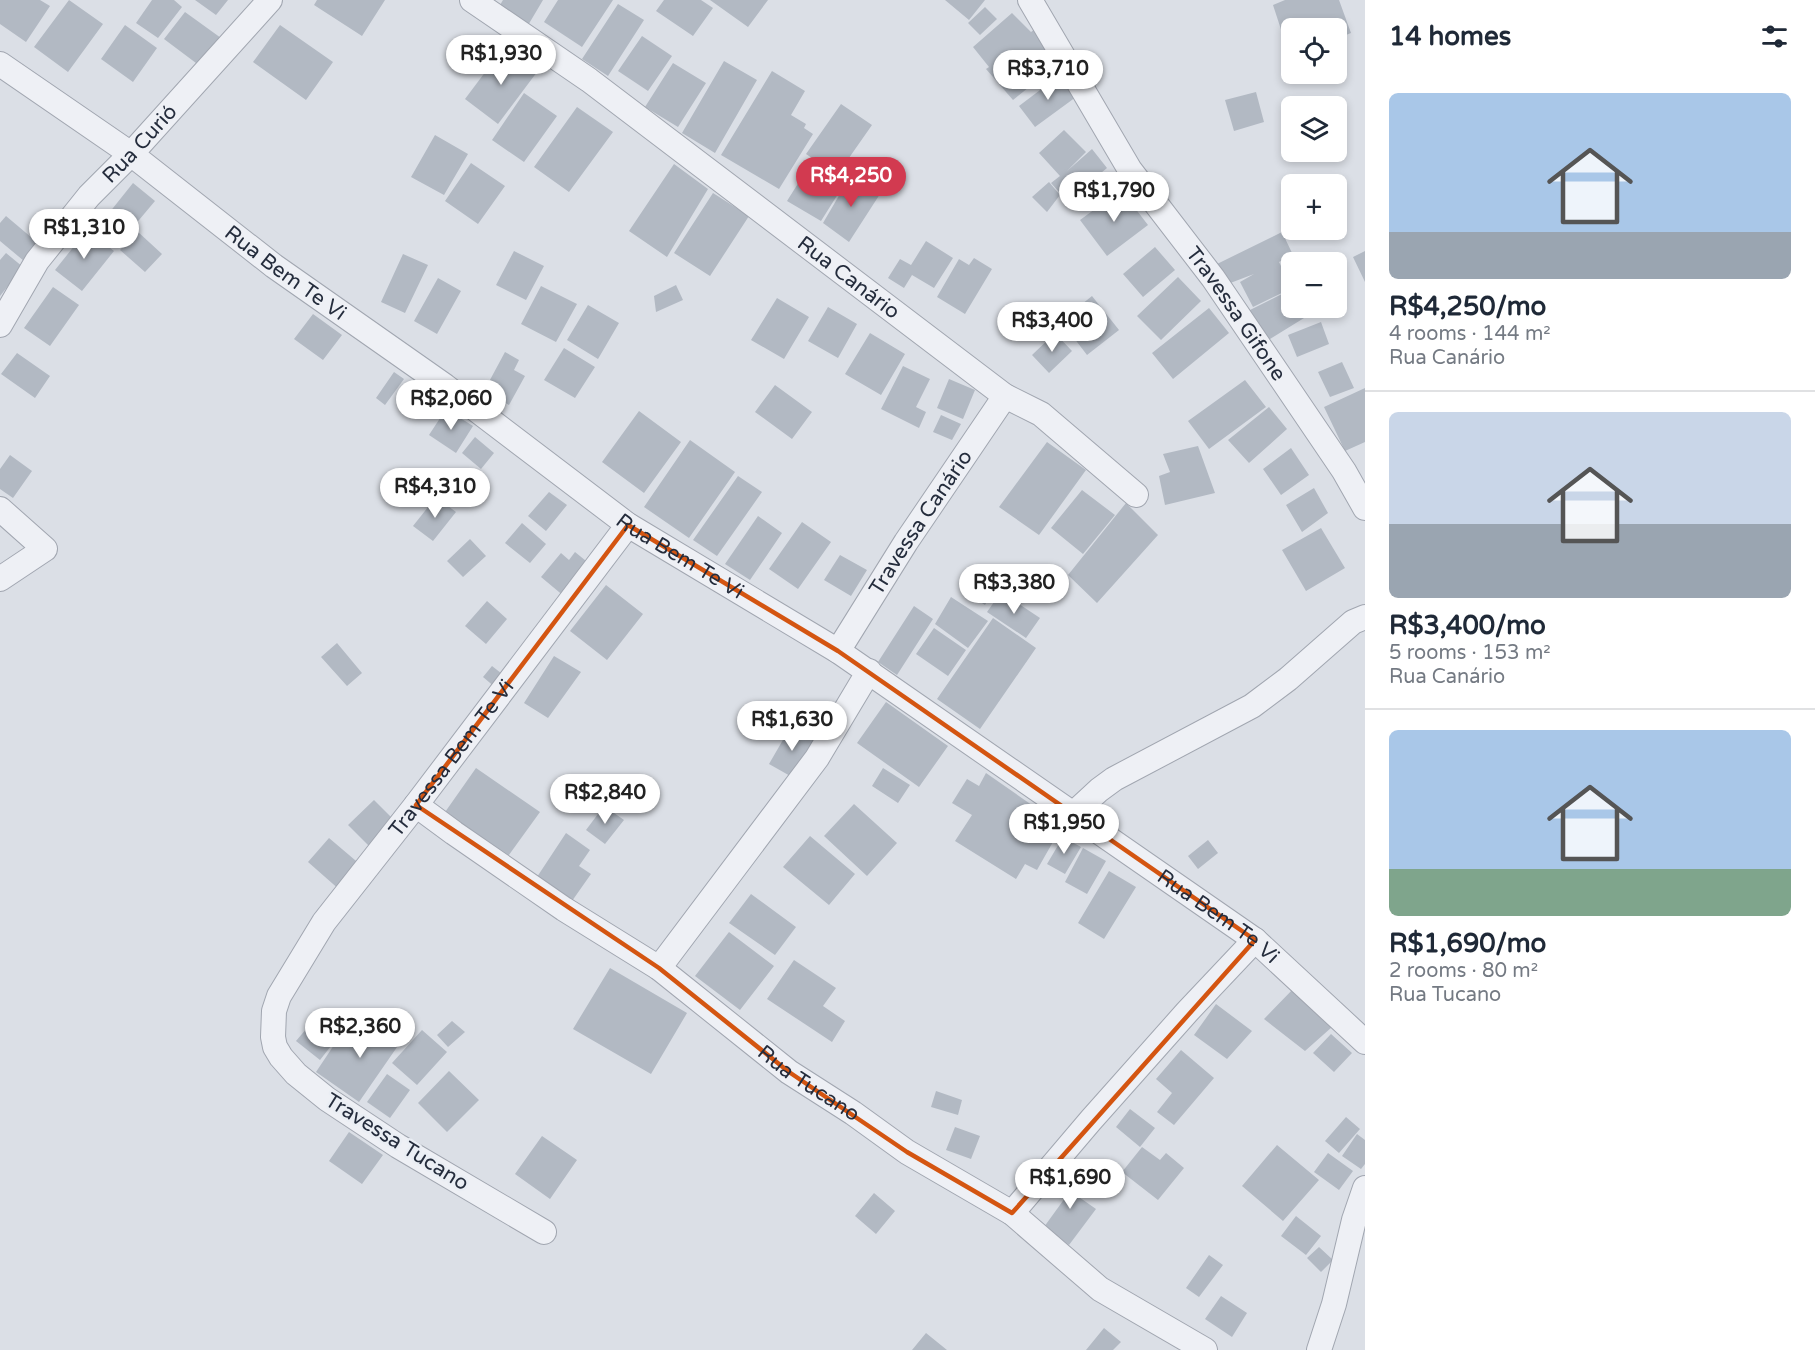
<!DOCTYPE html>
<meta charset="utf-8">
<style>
body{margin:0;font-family:"Varela Round",sans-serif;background:#f6f6f7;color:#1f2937;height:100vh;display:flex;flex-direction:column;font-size:22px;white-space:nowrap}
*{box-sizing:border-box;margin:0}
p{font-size:20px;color:#747a83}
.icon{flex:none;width:33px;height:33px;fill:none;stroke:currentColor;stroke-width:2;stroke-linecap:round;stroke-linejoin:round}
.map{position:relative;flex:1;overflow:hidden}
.side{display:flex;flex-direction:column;background:#fff;width:450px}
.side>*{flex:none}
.fabs{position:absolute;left:1281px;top:18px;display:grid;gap:12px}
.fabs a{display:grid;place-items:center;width:66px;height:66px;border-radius:9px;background:#fff;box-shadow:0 3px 9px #0003;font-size:30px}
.price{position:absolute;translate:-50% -51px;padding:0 14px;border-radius:21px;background:#fff;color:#222;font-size:20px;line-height:39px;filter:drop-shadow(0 2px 3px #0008)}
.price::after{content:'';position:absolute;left:50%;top:36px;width:18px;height:14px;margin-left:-9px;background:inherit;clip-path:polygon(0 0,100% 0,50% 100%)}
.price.selected{background:#d23a50;color:#fff}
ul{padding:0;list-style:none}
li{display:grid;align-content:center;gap:12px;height:318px;padding:0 24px}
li+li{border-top:2px solid #e0e1e3}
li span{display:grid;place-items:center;height:186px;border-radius:9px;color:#555}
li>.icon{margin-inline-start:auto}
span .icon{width:108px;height:108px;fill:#fffc;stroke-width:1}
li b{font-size:26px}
h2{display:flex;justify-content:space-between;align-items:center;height:72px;padding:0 24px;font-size:26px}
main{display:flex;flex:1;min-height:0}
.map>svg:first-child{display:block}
.building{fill:#b2b9c3}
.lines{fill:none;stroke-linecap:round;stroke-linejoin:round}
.street-casing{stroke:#a1a6b0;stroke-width:26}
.street{stroke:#eef0f5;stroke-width:24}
.marked{fill:none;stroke:#d45511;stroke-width:4.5;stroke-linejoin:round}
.labels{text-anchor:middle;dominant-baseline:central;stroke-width:5;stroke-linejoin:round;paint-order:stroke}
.street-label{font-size:21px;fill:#252d3d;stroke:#eaeef4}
</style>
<main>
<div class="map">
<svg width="1365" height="1350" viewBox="0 0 1365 1350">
<rect width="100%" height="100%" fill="#dbdfe6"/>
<path class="building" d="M0,0h40l10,6 -24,36 -26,-18z
M69,0l34,24 -35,48 -34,-25z
M152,0h22l8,7 -24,31 -22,-15z
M195,0h33l-12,15z
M317,0h68l-23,36 -48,-31z
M503,0h40l-16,27 -30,-17z
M558,0h55l-31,47 -38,-25z
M664,0h37l12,8 -20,28 -37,-25z
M710,0h58l-20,27z
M945,0h40l-16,20z
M1285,0h54l12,33 -15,6v-11h-44l-1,32 -18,-55z
M618,4l26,16 -36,56 -26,-17z
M985,7l12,12 -17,16 -12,-12z
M185,12l36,26 -21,28 -36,-27z
M1012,13l19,19 4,-3 17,20 -9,8 6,6 -20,17 4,4 -20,16 -27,-31 3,-2 -16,-20z
M125,25l32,23 -24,34 -32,-23z
M280,25l53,37 -27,38 -53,-38z
M642,36l30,20 -24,35 -30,-20z
M504,47l33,25 -39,52 -33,-25z
M724,61l33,19 -42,73 -33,-20z
M673,63l33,20 -28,44 -33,-20z
M772,71l33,20 -14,24 15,9 -2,4 9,6 -34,55 -58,-34z
M1060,75l16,22 -41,30 -16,-21z
M1256,92l8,30 -30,9 -9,-31z
M524,93l33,23 -33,46 -32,-22z
M841,104l31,21 -35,50 -31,-21z
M577,107l36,25 -44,60 -35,-25z
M1064,130l22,22 -19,19 25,-22 15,19 -40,33 -16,-18 9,-7 -21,-23z
M435,135l33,19 -24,41 -33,-18z
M471,163l34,23 -27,38 -33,-23z
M674,164l34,25 -41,68 -38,-26z
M804,174l34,20 -17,27 -34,-20z
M851,175l29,19 -31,48 -26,-19z
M1049,182l11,13 -13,17 -15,-15z
M133,183l22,18 -37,44 -21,-17z
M1121,190l27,35 -41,31 -27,-36z
M713,193l36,23 -39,60 -36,-23z
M6,216l32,27 -14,18 -24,-20v-18z
M87,230l27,21 -32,40 -27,-21z
M137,231l25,23 -17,18 -25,-22z
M1282,232l11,23 -14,7 13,26 -39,19 -13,-25 14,-8 -29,11 -10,-20z
M926,241l27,17 -19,30 -22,-13 -8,13 -16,-10 12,-19 11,6z
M1155,247l20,23 -32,27 -20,-23z
M514,251l30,15 -18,34 -30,-15z
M1365,251v31l-12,-25z
M6,253l17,14 -23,29v-36z
M403,254l25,11 -23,48 -24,-11z
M974,258l18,11 -27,45 -28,-17 22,-38 10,6z
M1178,277l23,24 -40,39 -24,-24z
M438,278l23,13 -24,43 -23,-13z
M676,285l7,15 -27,12 -2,-16z
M541,286l36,18 -21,38 -35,-18z
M53,287l26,18 -29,41 -26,-18z
M1292,289v19h24l1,2 -55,34 -18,-31z
M1092,296l27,34 -32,25 -26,-34z
M777,298l32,19 -25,42 -33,-19z
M588,305l31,18 -21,36 -31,-19z
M828,307l29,17 -19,34 -30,-17z
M1209,308l20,25 -56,46 -21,-26z
M313,314l29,21 -19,25 -29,-21z
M1321,322l8,22 -32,13 -9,-22z
M870,333l35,21 -24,41 -36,-21z
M1055,333l17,18 -23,22 -17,-18z
M564,348l31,19 -20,31 -31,-18z
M505,352l14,8 -5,10 11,6 -16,29 -25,-14z
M17,353l33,23 -15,22 -34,-24z
M1342,362l12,26 -24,9 -12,-25z
M903,366l27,13 -14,28 10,5 -7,16 -38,-19z
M394,372l10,7 -19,26 -9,-7z
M949,379l26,11 -12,29 -26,-11z
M1245,380l21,27 -57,42 -21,-28z
M775,385l37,27 -20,27 -37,-27z
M1365,388v54l-20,9 -21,-44z
M1269,407l18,22 -38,34 -21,-23z
M446,409l27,17 -17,27 -27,-18z
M639,411l42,31 -37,51 -42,-31z
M941,415l20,9 -9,16 -19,-8z
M475,437l19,16 -13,16 -19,-16z
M690,440l45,32 -46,66 -45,-31z
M1047,442l39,28 -47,65 -40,-28z
M1198,446l17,47 -50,12 -6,-29 11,-4 -7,-18z
M1291,448l18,27 -28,20 -18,-26z
M10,455l22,16 -19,27 -13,-9v-20z
M738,476l24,16 -45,64 -24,-16z
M1314,488l14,25 -26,19 -16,-27z
M1082,490l33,25 -32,39 -32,-26z
M549,492l18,13 -21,26 -18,-15z
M436,497l20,15 -23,29 -20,-15z
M1126,503l32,32 -61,68 -29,-28z
M758,516l24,17 -32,47 -25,-16z
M802,522l29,20 -33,47 -29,-20z
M522,523l24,21 -16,19 -25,-20z
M1321,528l24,40 -39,23 -24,-41z
M470,539l16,17 -23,21 -16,-16z
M575,552l16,13 -26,32 -24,-20 20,-24 8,7z
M840,555l27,15 -16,26 -27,-16z
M969,574l25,15 -9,16 -25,-16z
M606,585l37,29 -36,46 -37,-29z
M1001,592l39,26 -14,20 -39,-26z
M951,597l37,24 -20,27 -33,-24z
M487,601l20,18 -21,25 -21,-18z
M914,606l19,13 -36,56 -19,-13z
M993,618l43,30 -56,81 -43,-30z
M934,628l32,22 -18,26 -32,-22z
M337,643l25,30 -15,13 -26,-29z
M554,656l27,16 -33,46 -24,-15z
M492,666l14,11 -10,11 -13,-11z
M886,702l62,44 -29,41 -62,-44z
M791,726l23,13 -22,38 -23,-13z
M476,768l64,44 -34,47 -63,-44z
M883,768l27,17 -12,18 -26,-17z
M986,773l76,53 -25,44 -12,-6 -9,15 -61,-38 17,-26 -20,-12 15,-24 12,7z
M374,800l22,22 -26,25 -22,-22z
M854,804l43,39 -30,33 -43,-40z
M604,806l20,14 -19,24 -19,-14z
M566,833l24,17 -11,16 12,8 -19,27 -35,-24z
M810,836l45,38 -26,31 -46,-38z
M1063,837l18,10 -16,27 -18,-10z
M329,838l33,28 -21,25 -33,-29z
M1208,840l10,13 -20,16 -10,-13z
M1083,848l23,13 -19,33 -22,-12z
M1109,871l27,16 -32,52 -26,-16z
M751,894l45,33 -21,28 -46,-32z
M729,932l45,34 -34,44 -45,-34z
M794,960l42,28 -13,18 22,15 -13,21 -65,-43z
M610,968l77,45 -36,61 -78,-45z
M1295,987l37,40 -27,24 -41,-32z
M1216,1004l36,27 -25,28 -33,-24z
M318,1015l20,22 -18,23 -24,-19z
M374,1017l30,20 -45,65 -43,-30 26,-39 14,9z
M452,1021l13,11 -17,15 -11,-12z
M422,1030l25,22 -30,33 -25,-22z
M1331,1034l21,19 -18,19 -21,-19z
M1181,1050l33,28 -40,47 -17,-13 15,-19 -16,-14z
M449,1071l30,29 -32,32 -29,-29z
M387,1074l23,16 -20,28 -23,-16z
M936,1091l26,9 -4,15 -27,-8z
M1130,1109l25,19 -15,19 -24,-20z
M1346,1117l14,12 -21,24 -14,-12z
M955,1127l25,9 -9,23 -25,-9z
M349,1132l34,23 -21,29 -33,-23z
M1357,1134l8,6v24l-4,5 -19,-13z
M542,1136l35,24 -27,39 -35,-25z
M1277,1145l42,35 -36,41 -41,-35z
M1142,1147l18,13 6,-7 18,15 -26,32 -36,-28z
M1328,1153l25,18 -14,19 -25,-18z
M1069,1170l17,12 -10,13 20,14 -27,36 -25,-18 21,-29 -11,-8z
M874,1193l21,18 -19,23 -21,-18z
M1296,1216l25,20 -15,19 -25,-19z
M1319,1247l14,13 -12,12 -14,-14z
M1209,1255l14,10 -24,32 -13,-9z
M1221,1296l26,17 -15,24 -27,-18z
M1104,1328l17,14 -8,8h-27z
M926,1333l21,17h-35z"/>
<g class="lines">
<g class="street-casing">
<g id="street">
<path id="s1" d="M472,0l117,80 416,316 36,18 95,81"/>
<path id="s2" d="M1030,0l100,170 83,108 131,193 21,37"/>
<path id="s3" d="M0,64l131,90 143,112 171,120 183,139 210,126 417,289 110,102"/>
<path id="s4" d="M0,325l37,-64 52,-65 42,-42 139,-154"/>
<path d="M0,509l45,40 -45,30"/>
<path id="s5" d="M838,651l68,-109 99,-146"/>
<path id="s6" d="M416,805l38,28 110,76 95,59 130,104 64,41 54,39 105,61 88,76 105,61"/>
<path d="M1072,815l27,-25 15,-11 138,-73 36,-27 65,-57 12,-5"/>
<path d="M659,968l158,-210 52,-87"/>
<path d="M1012,1213l79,-93 96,-108 68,-72"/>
<path id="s7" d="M544,1232l-146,-86 -71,-47 -31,-25 -15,-17 -6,-10 -2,-10 1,-26 5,-15 45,-74 92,-117 212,-280"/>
<path d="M1319,1350l15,-46 20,-84 11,-32"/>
</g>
</g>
<use href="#street" class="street"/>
</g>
<path class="marked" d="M628,525l210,126 417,289 -243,273 -105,-61 -118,-80 -130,-104 -243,-163z"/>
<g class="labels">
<g class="street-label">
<text stroke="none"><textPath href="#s4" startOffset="230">Rua Curió</textPath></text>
<text stroke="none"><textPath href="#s3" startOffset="354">Rua Bem Te Vi</textPath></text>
<text stroke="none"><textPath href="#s1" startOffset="468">Rua Canário</textPath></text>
<text stroke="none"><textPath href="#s2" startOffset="376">Travessa Gifone</textPath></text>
<text stroke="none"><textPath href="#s5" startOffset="153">Travessa Canário</textPath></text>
<text stroke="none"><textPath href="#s3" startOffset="840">Rua Bem Te Vi</textPath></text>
<text stroke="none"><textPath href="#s7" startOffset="675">Travessa Bem Te Vi</textPath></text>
<text stroke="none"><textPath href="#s3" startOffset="1488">Rua Bem Te Vi</textPath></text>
<text stroke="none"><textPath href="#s6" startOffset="482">Rua Tucano</textPath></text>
<text transform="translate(397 1142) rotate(32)">Travessa Tucano</text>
</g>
</g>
</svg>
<div class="fabs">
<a><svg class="icon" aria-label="locate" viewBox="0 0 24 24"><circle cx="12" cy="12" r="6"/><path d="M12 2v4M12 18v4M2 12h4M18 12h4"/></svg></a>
<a><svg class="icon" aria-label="layers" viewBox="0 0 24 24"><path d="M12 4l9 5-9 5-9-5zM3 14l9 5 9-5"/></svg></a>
<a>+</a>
<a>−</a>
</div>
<b class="price" style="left:501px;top:86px">R$1,930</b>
<b class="price" style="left:1048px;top:101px">R$3,710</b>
<b class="price selected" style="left:851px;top:208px">R$4,250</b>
<b class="price" style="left:1114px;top:223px">R$1,790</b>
<b class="price" style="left:84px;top:260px">R$1,310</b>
<b class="price" style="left:1052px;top:353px">R$3,400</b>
<b class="price" style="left:451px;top:431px">R$2,060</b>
<b class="price" style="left:435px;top:519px">R$4,310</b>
<b class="price" style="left:1014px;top:615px">R$3,380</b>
<b class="price" style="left:792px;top:752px">R$1,630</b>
<b class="price" style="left:605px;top:825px">R$2,840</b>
<b class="price" style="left:1064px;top:855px">R$1,950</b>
<b class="price" style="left:360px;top:1059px">R$2,360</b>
<b class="price" style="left:1070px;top:1210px">R$1,690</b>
</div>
<section class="side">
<h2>14 homes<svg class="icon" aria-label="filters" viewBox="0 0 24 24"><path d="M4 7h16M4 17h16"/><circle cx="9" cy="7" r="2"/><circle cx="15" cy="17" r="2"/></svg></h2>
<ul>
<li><span style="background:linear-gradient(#a9c7e8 75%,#9aa5b1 0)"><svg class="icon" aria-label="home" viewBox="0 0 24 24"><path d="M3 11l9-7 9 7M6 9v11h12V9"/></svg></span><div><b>R$4,250/mo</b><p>4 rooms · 144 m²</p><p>Rua Canário</p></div></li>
<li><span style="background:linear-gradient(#c9d6e8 60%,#9aa5b1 0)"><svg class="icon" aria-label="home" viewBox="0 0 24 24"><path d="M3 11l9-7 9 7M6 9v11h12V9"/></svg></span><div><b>R$3,400/mo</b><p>5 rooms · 153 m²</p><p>Rua Canário</p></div></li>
<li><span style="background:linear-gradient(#a9c7e8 75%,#7fa58c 0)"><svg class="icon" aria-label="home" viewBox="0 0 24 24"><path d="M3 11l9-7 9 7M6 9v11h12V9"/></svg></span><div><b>R$1,690/mo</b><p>2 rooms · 80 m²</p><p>Rua Tucano</p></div></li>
</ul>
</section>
</main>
